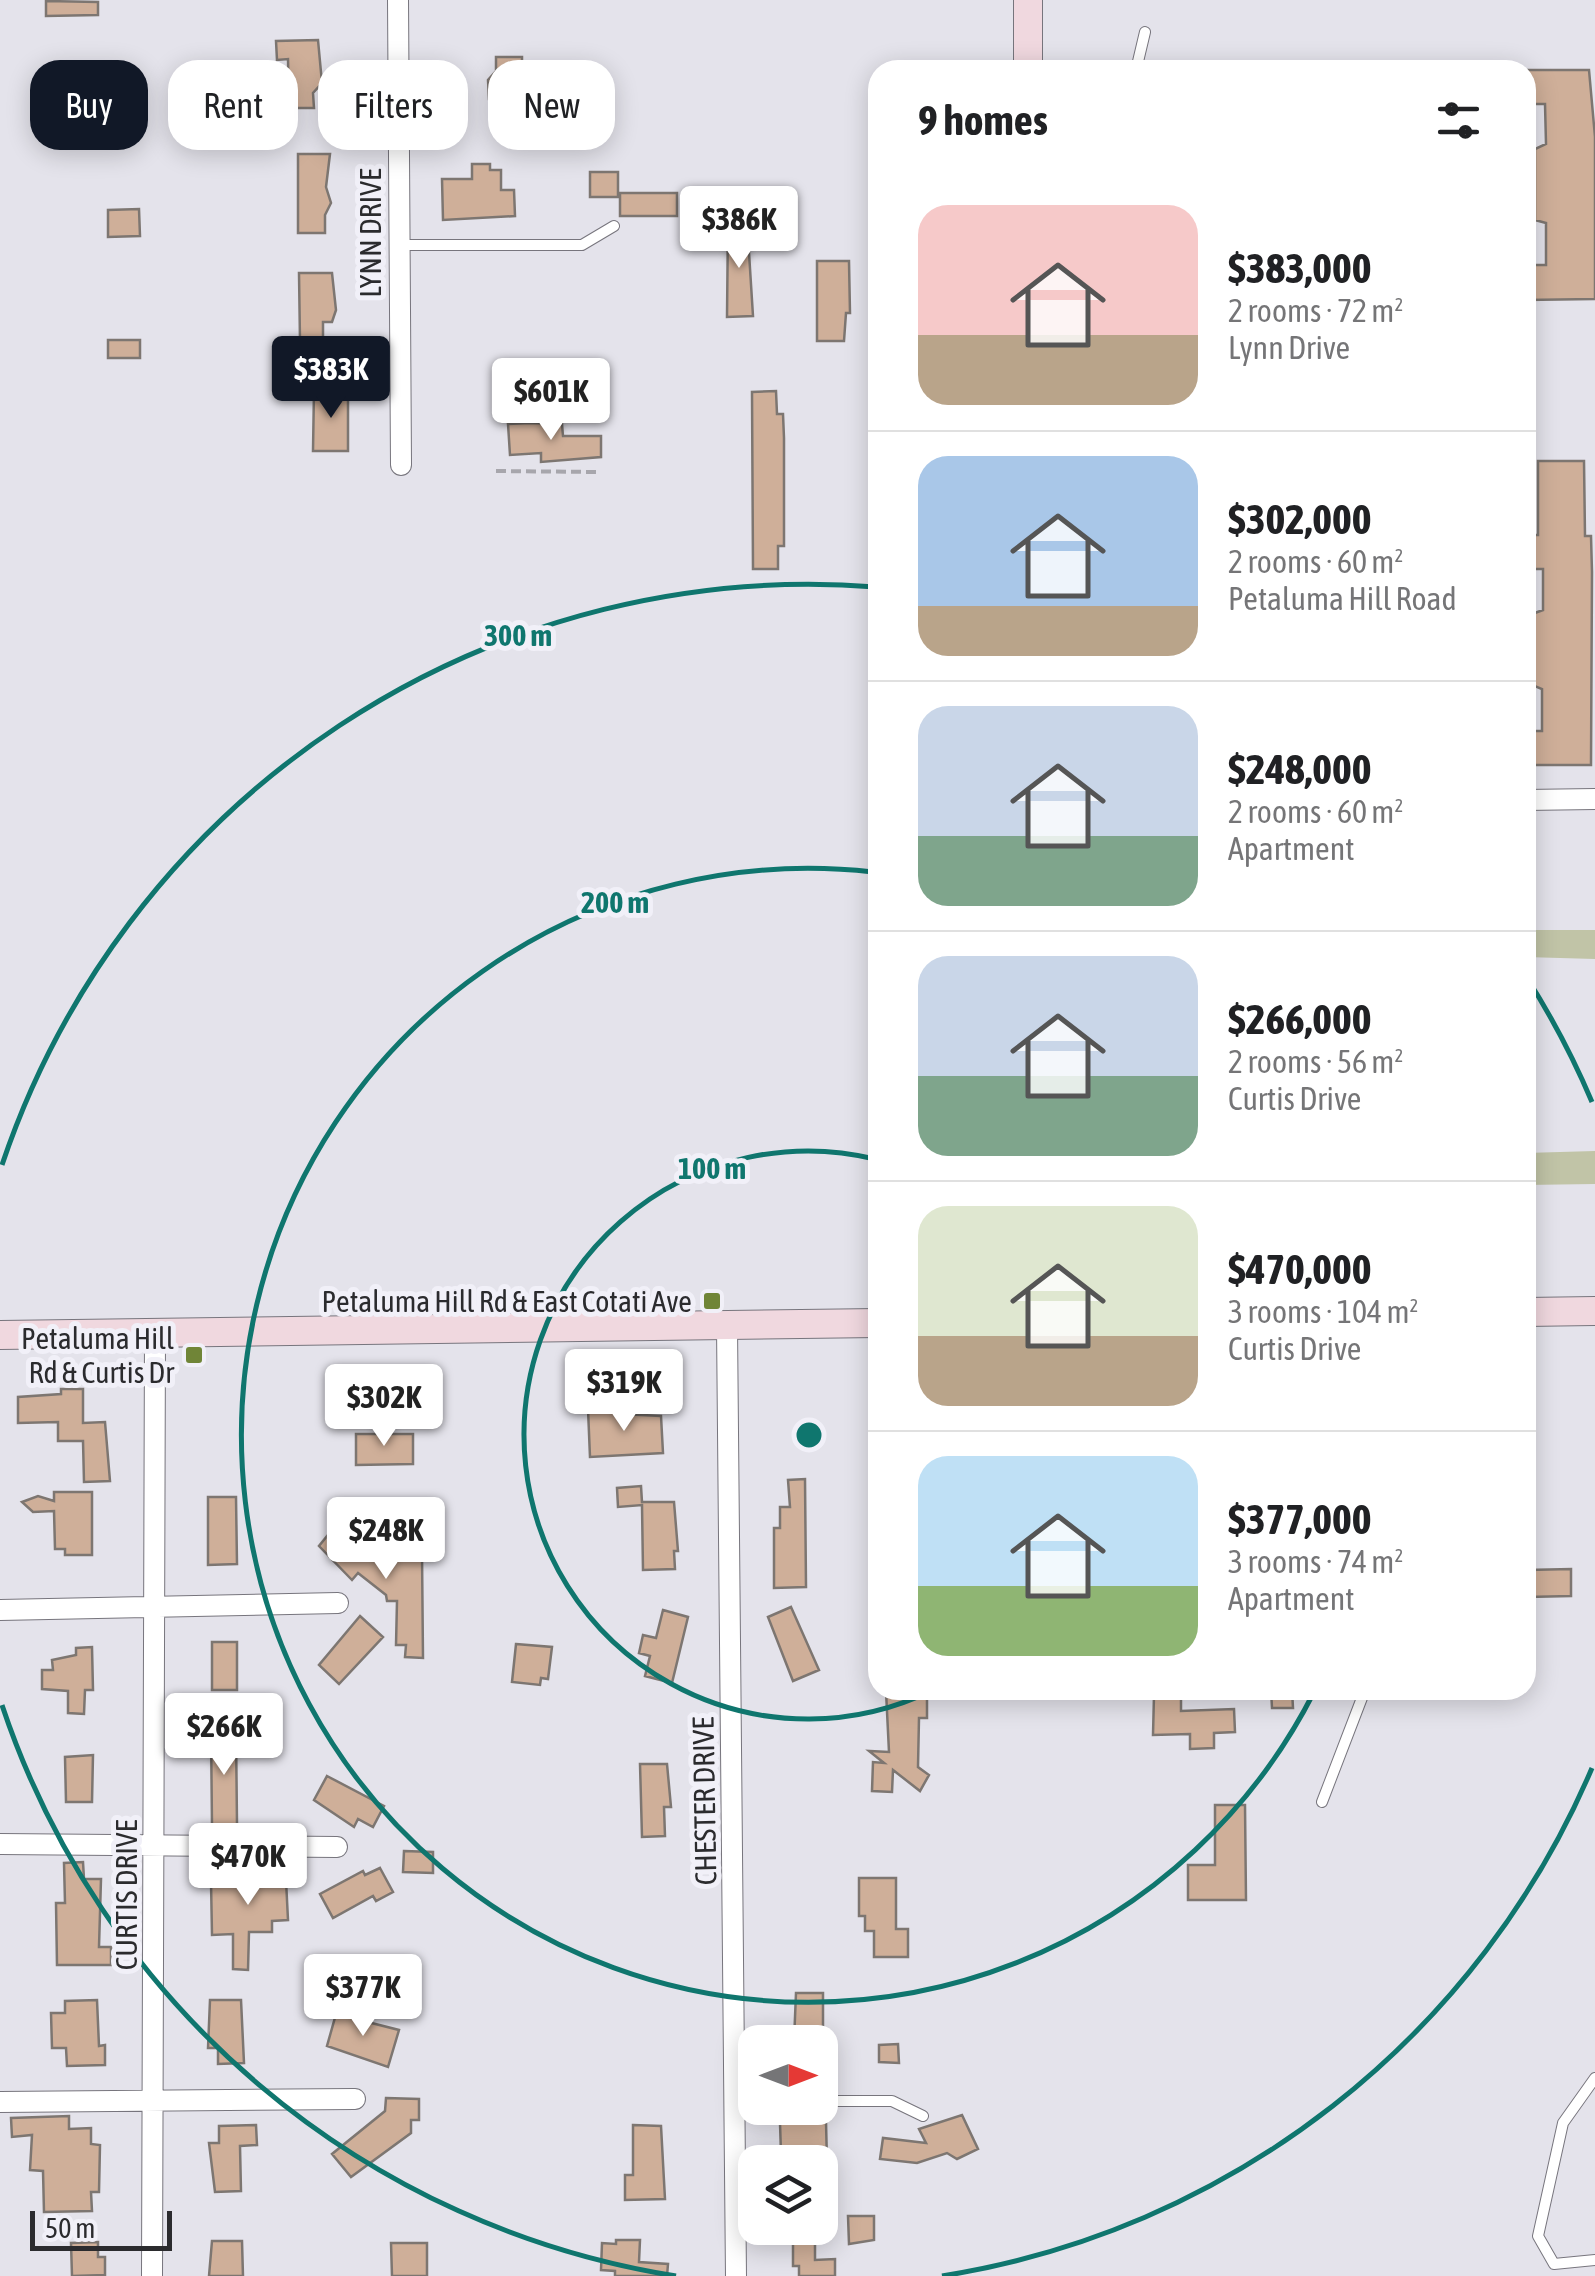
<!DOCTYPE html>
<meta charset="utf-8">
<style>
body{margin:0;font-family:"Asap Condensed",sans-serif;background:#f2f2f2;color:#202124;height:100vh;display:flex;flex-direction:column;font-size:38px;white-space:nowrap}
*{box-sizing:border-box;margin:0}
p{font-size:32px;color:#757577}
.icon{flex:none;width:55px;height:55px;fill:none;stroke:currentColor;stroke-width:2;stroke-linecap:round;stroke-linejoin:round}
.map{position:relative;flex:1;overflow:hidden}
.side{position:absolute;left:868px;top:60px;width:668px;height:1640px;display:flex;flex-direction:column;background:#fff;border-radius:30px;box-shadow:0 5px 25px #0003}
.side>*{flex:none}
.top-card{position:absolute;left:30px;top:60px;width:688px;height:90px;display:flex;gap:20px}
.needle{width:65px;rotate:90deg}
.controls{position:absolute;left:738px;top:2025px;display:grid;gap:20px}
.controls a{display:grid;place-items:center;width:100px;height:100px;border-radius:20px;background:#fff;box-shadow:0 5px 25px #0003;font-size:50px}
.scale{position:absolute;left:30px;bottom:25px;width:142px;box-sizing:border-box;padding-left:10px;border:5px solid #2b2b2e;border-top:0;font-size:28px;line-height:35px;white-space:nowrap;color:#2b2b2e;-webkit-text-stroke:8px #f1f0f8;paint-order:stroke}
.price{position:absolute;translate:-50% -85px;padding:0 22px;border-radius:10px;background:#fff;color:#222;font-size:32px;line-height:65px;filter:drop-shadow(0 2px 5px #0008)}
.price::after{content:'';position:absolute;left:50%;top:60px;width:30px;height:22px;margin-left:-15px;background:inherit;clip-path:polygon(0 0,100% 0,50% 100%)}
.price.on{background:#111827;color:#fff}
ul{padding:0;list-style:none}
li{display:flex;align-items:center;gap:30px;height:250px;padding:0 50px}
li+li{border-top:2px solid #e0e0e0}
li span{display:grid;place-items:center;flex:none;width:280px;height:200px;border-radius:30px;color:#555}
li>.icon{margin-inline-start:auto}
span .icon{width:120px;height:120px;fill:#fffc;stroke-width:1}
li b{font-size:42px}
h2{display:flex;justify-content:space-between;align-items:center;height:120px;padding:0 50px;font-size:42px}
.chip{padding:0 35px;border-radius:30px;background:#fff;box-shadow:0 5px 25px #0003;font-size:35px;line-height:90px}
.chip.on{background:#111827;color:#fff}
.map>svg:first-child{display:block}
.green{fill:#c1c4a7}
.building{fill:#cfaf99;stroke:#7d7671;stroke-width:2.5}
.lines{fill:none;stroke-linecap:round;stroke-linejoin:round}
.lane-casing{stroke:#77757d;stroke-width:12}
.street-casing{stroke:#77757d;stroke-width:22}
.secondary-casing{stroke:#77757d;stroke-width:30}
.path{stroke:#a7a6ac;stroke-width:4;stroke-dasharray:10 5;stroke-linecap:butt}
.lane{stroke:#fff;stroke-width:10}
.street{stroke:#fff;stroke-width:20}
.secondary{stroke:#f0d8df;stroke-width:28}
.ring{fill:none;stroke:#0f766e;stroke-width:5}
.poi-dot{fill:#708537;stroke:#f1f0f8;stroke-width:4}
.labels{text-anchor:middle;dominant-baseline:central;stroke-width:10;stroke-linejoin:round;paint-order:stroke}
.street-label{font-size:30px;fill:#2b2b2e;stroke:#f1f0f8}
.poi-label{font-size:30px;fill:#2b2b2e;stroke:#f1f0f8;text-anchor:end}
.centre{fill:#0f766e;stroke:#f1f0f8;stroke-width:5}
.ring-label{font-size:30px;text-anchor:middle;font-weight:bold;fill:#0f766e;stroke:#f1f0f8;stroke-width:10;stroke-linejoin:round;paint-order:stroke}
</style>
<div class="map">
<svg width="1595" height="2276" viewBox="0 0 1595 2276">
<rect width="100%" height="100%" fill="#e4e3eb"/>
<path class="green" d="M1525,930h70v29l-70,-2z
M1595,1151v33l-70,1v-32z"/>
<path class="building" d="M46,1l52,1v13l-52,1z
M318,40l4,43 -9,10 1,15h-25l-1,-49 -11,1 -1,-19z
M496,57h26v41l-33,1 -1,-19 8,-9z
M1525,70h64l6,67v162l-70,1v-35h21v-42l-11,-3v-71l11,-5 -1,-40h-20z
M298,154h32l-4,33 5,16 -6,12v18h-27z
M472,164h18v6h11v20h13l1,26 -72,4 -1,-41h30z
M590,172h28v25h-28z
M620,193h57v23h-57z
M139,209l1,27 -32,1v-27z
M728,221h19l6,95 -26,1z
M817,261h32l1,52h-4l-2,28h-27z
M299,273h33l4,37 -4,12h-9v19h-23z
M108,340h32v18h-32z
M314,390l34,1v60h-35z
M776,391l1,23h6l1,24v108h-6v23h-25l-1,-177z
M530,423l32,1 1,12h38v21l-60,5v-9l-31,2 -2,-31z
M1538,461h46l1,75h6l1,36 -1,193h-66v-34h17v-42l-10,-4v-71l11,-4v-41h-18v-34h13z
M61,1389h22v34l22,-1 5,59 -26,1 -1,-41h-25v-19l-40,1v-26l43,-3z
M588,1409h34v5l39,2 2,37 -73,4z
M356,1434h57v30l-57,1z
M805,1479l1,108 -32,1v-60h6v-21h10l-2,-27z
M641,1486l1,16h32l4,49h-4l1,18 -32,1 -1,-65 -24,2 -1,-19z
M54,1492h38v63h-27v-6h-10l-1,-38 -21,1 -11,-10 16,-6 16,5z
M208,1497h28l1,67 -29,1z
M336,1525l42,29 44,-1 1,105 -18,-1 1,-12h-10l1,-44h-10l-1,-6 -28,-22 -6,7 -33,-34z
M1571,1569v27l-44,1v-27z
M791,1607l28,63 -26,11 -25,-64z
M663,1610l25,7 -16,66 -27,-7 5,-20 -11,-3 4,-18 13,3z
M360,1616l23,21 -44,47 -20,-19z
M212,1642h25v48h-25z
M516,1644l36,3 -4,32 -7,-1 -1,7 -28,-3z
M92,1647l1,43h-8l-1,24 -16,-1v-22l-26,-2v-19h11l-1,-10 24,-5v-7z
M1271,1690h21l1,18h-21z
M886,1691h41v27h-8l-1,49 11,8 -9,16 -27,-21 -1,22 -20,-1 1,-29 11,1 -15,-12 20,1z
M1181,1694v17l53,-2 1,23 -21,1v15l-24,1v-15l-37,1 1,-40z
M211,1731h25l1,93 -25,1z
M93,1755l-1,47h-26l-1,-45z
M640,1764h27l4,43h-7l1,29 -23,1z
M327,1776l57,30 -11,21 -15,-8 -4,8 -40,-27z
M1215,1805h30l1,95h-58v-35h27z
M404,1851l29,1v21l-30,-1z
M83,1862l1,17h17l-2,68h12v18h-54l-1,-62h9l-1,-40z
M253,1864h20v17l13,-1 2,40 -16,1v11h-23l-1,38 -15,-1v-35l-21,1 -1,-53 26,-1v-10h16z
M380,1868l13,24 -17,9 -3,-5 -40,22 -13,-24 43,-23 2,4z
M859,1878h37v51h12v28h-34v-26h-9v-15h-6z
M796,1993h27v49h-29z
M97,2000l2,46 6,-1v20l-38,1 -1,-18h-14l-1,-35h14v-12z
M210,2000h31l3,63 -26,1v-16h-10z
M336,2014l63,16 -11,37 -61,-21z
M898,2044l1,19 -20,-1v-17z
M386,2098l33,1v21h-8v13l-60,44 -19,-23 53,-43z
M962,2115l16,34 -21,10 -10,-6 -30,10 -37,-4 3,-21 43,5 -7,-14z
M69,2116v13l22,-1v16l9,1 -1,47h-8l1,19 -48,1 -1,-41 -13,-1 2,-35 -20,2 -1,-19z
M826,2122l1,40h-38v-9l-8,1 -1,-31z
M256,2125l1,20 -17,1 1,45 -26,1 -6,-49h10v-17z
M633,2125l28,1 4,73 -40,1v-25h8z
M848,2216h26v24l-25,4z
M616,2240h24l-1,22 29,2 -1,12h-52v-5l-14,-1 1,-27 14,1z
M212,2241h30l1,35h-34z
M98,2242v15h7v18l-33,1 -1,-33z
M793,2242h22v18l20,-1v17h-36v-10h-6z
M391,2243h36v33h-35z"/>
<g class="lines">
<g class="lane-casing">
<path id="lane" d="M1136,70l9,-38
M400,245h182l32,-19
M1322,1802l43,-112
M1595,2078l-32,45 -25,113 16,28 41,-4
M735,2101h20
M820,2101h72l31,15"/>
</g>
<g class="street-casing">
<path id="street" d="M398,0l3,465
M1525,800l70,-1
M727,1326l9,950
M0,1610l338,-7
M0,1844l337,3
M0,2102l355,-3
M152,2276l3,-942"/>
</g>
<g class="secondary-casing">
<path id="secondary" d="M1028,0v70
M1525,1312l70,-1
M0,1335l878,-12"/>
</g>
<path class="path" d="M1322,62v8
M496,471l101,1"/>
<use href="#lane" class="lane"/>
<use href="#street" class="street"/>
<use href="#secondary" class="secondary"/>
</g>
<g class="ring">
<path d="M933 1690A284 284 0 1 1 875 1159"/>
<path d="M1314 1692A567 567 0 1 1 873 872"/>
<path d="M1592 1768A851 851 0 0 1 942 2276M676 2276A851 851 0 0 1 2 1705M2 1165A851 851 0 0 1 876 587M1527 978A851 851 0 0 1 1592 1102"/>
</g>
<g class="poi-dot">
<rect x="702" y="1291" width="20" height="20" rx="5"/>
<rect x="184" y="1345" width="20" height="20" rx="5"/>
</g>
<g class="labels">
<g class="street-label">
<text transform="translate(370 233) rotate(-90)">LYNN DRIVE</text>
<text transform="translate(704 1801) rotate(-91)">CHESTER DRIVE</text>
<text transform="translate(126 1895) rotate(-90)">CURTIS DRIVE</text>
</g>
<g class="poi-label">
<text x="692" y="1301">Petaluma Hill Rd &amp; East Cotati Ave</text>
<text x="174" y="1338">Petaluma Hill<tspan x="174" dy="34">Rd &amp; Curtis Dr</tspan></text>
</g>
</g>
<circle cx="809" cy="1435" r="15" class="centre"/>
<g class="ring-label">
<text x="518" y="646">300 m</text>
<text x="615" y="913">200 m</text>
<text x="712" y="1179">100 m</text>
</g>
</svg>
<div class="controls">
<a><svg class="needle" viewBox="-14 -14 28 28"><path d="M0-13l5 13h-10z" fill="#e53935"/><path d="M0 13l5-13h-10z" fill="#757577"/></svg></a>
<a><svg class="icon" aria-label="layers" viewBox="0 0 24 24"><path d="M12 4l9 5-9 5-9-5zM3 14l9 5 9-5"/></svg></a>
</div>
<div class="scale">50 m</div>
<b class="price" style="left:739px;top:271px">$386K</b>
<b class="price on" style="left:331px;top:421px">$383K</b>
<b class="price" style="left:551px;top:443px">$601K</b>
<b class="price" style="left:624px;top:1434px">$319K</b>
<b class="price" style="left:384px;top:1449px">$302K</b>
<b class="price" style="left:386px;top:1582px">$248K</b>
<b class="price" style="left:224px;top:1778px">$266K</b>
<b class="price" style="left:248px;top:1908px">$470K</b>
<b class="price" style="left:363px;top:2039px">$377K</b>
<div class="top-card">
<a class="chip on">Buy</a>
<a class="chip">Rent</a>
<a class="chip">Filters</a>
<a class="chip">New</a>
</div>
<section class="side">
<h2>9 homes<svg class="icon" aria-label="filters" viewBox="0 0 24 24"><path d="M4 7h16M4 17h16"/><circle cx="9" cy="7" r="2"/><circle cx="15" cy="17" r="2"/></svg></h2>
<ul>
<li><span style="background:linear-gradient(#f6c9c9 65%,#b9a48a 0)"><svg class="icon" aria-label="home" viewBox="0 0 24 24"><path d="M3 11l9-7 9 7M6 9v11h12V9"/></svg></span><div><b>$383,000</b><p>2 rooms · 72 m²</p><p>Lynn Drive</p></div></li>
<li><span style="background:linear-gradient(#a9c7e8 75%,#b9a48a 0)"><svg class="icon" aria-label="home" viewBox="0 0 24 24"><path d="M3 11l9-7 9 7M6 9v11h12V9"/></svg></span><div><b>$302,000</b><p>2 rooms · 60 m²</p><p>Petaluma Hill Road</p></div></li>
<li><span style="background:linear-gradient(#c9d6e8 65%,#7fa58c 0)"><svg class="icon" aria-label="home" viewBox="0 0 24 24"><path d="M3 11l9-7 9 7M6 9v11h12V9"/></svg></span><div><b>$248,000</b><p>2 rooms · 60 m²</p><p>Apartment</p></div></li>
<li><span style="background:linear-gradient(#c9d6e8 60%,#7fa58c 0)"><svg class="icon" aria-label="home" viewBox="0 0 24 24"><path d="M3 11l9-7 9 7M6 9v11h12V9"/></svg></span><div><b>$266,000</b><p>2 rooms · 56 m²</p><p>Curtis Drive</p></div></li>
<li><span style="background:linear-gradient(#dfe7d0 65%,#b9a48a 0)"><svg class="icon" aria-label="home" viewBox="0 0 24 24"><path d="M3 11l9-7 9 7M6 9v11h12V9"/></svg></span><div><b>$470,000</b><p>3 rooms · 104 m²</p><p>Curtis Drive</p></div></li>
<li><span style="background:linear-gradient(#bfe0f5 65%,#8fb573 0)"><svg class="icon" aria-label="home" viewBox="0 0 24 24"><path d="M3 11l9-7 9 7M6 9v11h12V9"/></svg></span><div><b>$377,000</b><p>3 rooms · 74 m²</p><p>Apartment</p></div></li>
</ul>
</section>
</div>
